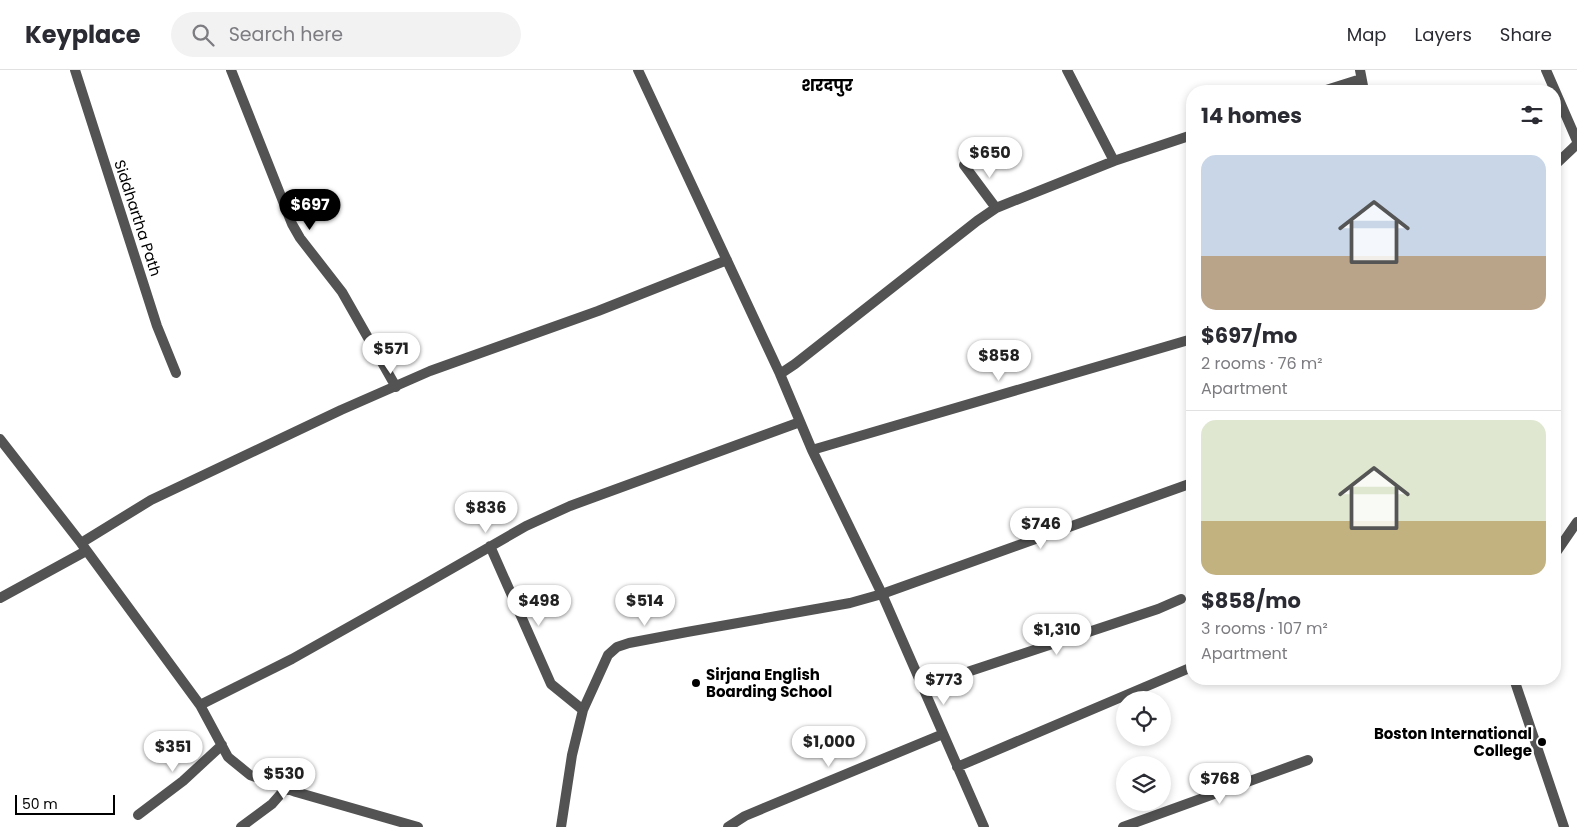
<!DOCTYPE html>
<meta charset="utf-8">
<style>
body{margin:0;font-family:Poppins,"Noto Sans Devanagari",sans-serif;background:#f2f2f3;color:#2b2b33;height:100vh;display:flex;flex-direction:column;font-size:19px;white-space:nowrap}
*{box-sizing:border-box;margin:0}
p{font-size:16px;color:#7c7c81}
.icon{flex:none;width:28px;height:28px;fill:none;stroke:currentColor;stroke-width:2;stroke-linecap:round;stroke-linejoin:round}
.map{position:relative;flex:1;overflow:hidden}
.drawer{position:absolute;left:1186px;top:15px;width:375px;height:600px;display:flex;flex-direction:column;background:#fff;border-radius:20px;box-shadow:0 2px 8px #0003}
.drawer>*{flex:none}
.buttons{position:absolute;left:1116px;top:621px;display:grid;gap:10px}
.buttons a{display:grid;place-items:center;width:55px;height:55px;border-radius:50%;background:#fff;box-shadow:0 2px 8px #0003;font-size:25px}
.scale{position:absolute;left:15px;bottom:12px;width:100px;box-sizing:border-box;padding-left:5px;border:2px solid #000;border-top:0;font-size:14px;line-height:18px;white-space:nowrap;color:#000;-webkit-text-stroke:4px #fff;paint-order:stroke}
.price{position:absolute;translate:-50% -42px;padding:0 11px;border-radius:18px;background:#fff;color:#222;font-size:16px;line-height:32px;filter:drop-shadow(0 1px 2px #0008)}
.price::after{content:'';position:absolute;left:50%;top:30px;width:15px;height:11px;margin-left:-8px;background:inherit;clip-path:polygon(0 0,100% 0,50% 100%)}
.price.current{background:#000;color:#fff}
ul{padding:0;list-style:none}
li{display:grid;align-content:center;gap:10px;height:265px;padding:0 15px}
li+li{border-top:1px solid #e1e1e2}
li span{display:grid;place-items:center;height:155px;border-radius:15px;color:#555}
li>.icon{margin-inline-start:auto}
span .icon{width:90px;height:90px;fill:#fffc;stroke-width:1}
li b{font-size:21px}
h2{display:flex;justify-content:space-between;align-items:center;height:60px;padding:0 15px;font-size:21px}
header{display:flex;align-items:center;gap:30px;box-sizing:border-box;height:70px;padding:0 25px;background:#fff;border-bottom:1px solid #e1e1e2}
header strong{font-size:24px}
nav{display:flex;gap:28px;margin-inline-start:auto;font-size:18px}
.search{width:350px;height:45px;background:#f2f2f3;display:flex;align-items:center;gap:12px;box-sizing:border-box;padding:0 18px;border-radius:28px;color:#7c7c81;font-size:19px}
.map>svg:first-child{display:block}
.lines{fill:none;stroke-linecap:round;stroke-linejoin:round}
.minor{stroke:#535353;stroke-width:10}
.poi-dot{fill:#000;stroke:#fff;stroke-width:2}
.labels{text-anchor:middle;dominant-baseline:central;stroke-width:4.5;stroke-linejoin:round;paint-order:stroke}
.street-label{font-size:15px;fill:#000;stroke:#fff}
.poi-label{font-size:15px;font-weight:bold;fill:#000;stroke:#fff;text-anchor:start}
.neighbourhood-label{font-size:16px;font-weight:bold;fill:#000;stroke:#fff}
</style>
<header>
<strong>Keyplace</strong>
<div class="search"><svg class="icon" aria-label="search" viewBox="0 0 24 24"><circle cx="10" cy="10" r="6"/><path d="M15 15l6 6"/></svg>Search here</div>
<nav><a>Map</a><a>Layers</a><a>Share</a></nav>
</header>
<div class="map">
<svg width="1577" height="757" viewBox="0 0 1577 757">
<rect width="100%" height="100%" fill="#fff"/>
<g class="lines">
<path class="minor" d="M75,0l82,256 19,47
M231,0l61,154 8,14 42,54 54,95
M638,0l142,304 32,76 70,144 102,233
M1067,0l47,91
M1360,0l4,21
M1546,0l31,71
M1323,21l38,-12
M964,95l32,43
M1555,95l22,-21
M780,304l15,-10 182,-143 19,-13 118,-47 78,-26
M0,369l81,104 119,162 28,52 22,18 46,17 122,35
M812,380l380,-111
M81,473l70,-43 190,-90 89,-39 168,-60 129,-51
M490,476l61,138 32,26
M1555,484l22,-32
M0,528l86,-47
M1514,609l50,148
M922,617l236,-78 23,-10
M200,635l92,-46 133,-75 101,-58 44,-20 230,-84
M957,697l235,-100
M138,745l45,-34 39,-36
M241,757l31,-23 14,-16
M561,757l11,-72 11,-45 25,-55 9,-8 12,-4 58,-11 163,-29 32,-9 310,-111
M728,757l17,-11 19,-8 179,-74
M1123,757l185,-67"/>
</g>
<g class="poi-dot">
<circle cx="696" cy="613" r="5"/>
<circle cx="1542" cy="672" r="5"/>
</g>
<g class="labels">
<g class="street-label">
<text transform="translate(138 148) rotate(72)">Siddhartha Path</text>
</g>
<g class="poi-label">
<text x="706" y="604">Sirjana English<tspan x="706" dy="17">Boarding School</tspan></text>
<text x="1532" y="663" text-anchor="end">Boston International<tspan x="1532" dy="17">College</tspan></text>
</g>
<g class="neighbourhood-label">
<text x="827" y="15">शरदपुर</text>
</g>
</g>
</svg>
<div class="buttons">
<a><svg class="icon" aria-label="locate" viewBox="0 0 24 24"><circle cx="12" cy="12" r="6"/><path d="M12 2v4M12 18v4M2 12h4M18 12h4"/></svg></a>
<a><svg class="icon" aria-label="layers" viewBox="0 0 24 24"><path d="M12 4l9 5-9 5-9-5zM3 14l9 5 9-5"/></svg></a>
</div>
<div class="scale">50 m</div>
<b class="price" style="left:990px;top:109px">$650</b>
<b class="price current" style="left:310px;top:161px">$697</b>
<b class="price" style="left:391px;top:305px">$571</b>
<b class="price" style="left:999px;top:312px">$858</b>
<b class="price" style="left:486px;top:464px">$836</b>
<b class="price" style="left:1041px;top:480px">$746</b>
<b class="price" style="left:539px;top:557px">$498</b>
<b class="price" style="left:645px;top:557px">$514</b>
<b class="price" style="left:1057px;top:586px">$1,310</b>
<b class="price" style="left:944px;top:636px">$773</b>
<b class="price" style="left:829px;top:698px">$1,000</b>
<b class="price" style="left:173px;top:703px">$351</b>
<b class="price" style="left:284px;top:730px">$530</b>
<b class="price" style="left:1220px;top:735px">$768</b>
<section class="drawer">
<h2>14 homes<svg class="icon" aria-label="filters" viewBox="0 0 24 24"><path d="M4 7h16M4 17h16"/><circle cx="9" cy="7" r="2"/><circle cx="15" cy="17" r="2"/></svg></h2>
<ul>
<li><span style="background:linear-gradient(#c9d6e8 65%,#b9a48a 0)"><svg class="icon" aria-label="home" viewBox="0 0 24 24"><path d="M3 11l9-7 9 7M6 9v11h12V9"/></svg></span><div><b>$697/mo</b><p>2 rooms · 76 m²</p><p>Apartment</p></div></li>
<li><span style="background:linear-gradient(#dfe7d0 65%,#c2b280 0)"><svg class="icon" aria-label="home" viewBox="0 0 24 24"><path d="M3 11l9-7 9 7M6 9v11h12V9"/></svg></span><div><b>$858/mo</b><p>3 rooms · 107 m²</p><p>Apartment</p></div></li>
</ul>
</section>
</div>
